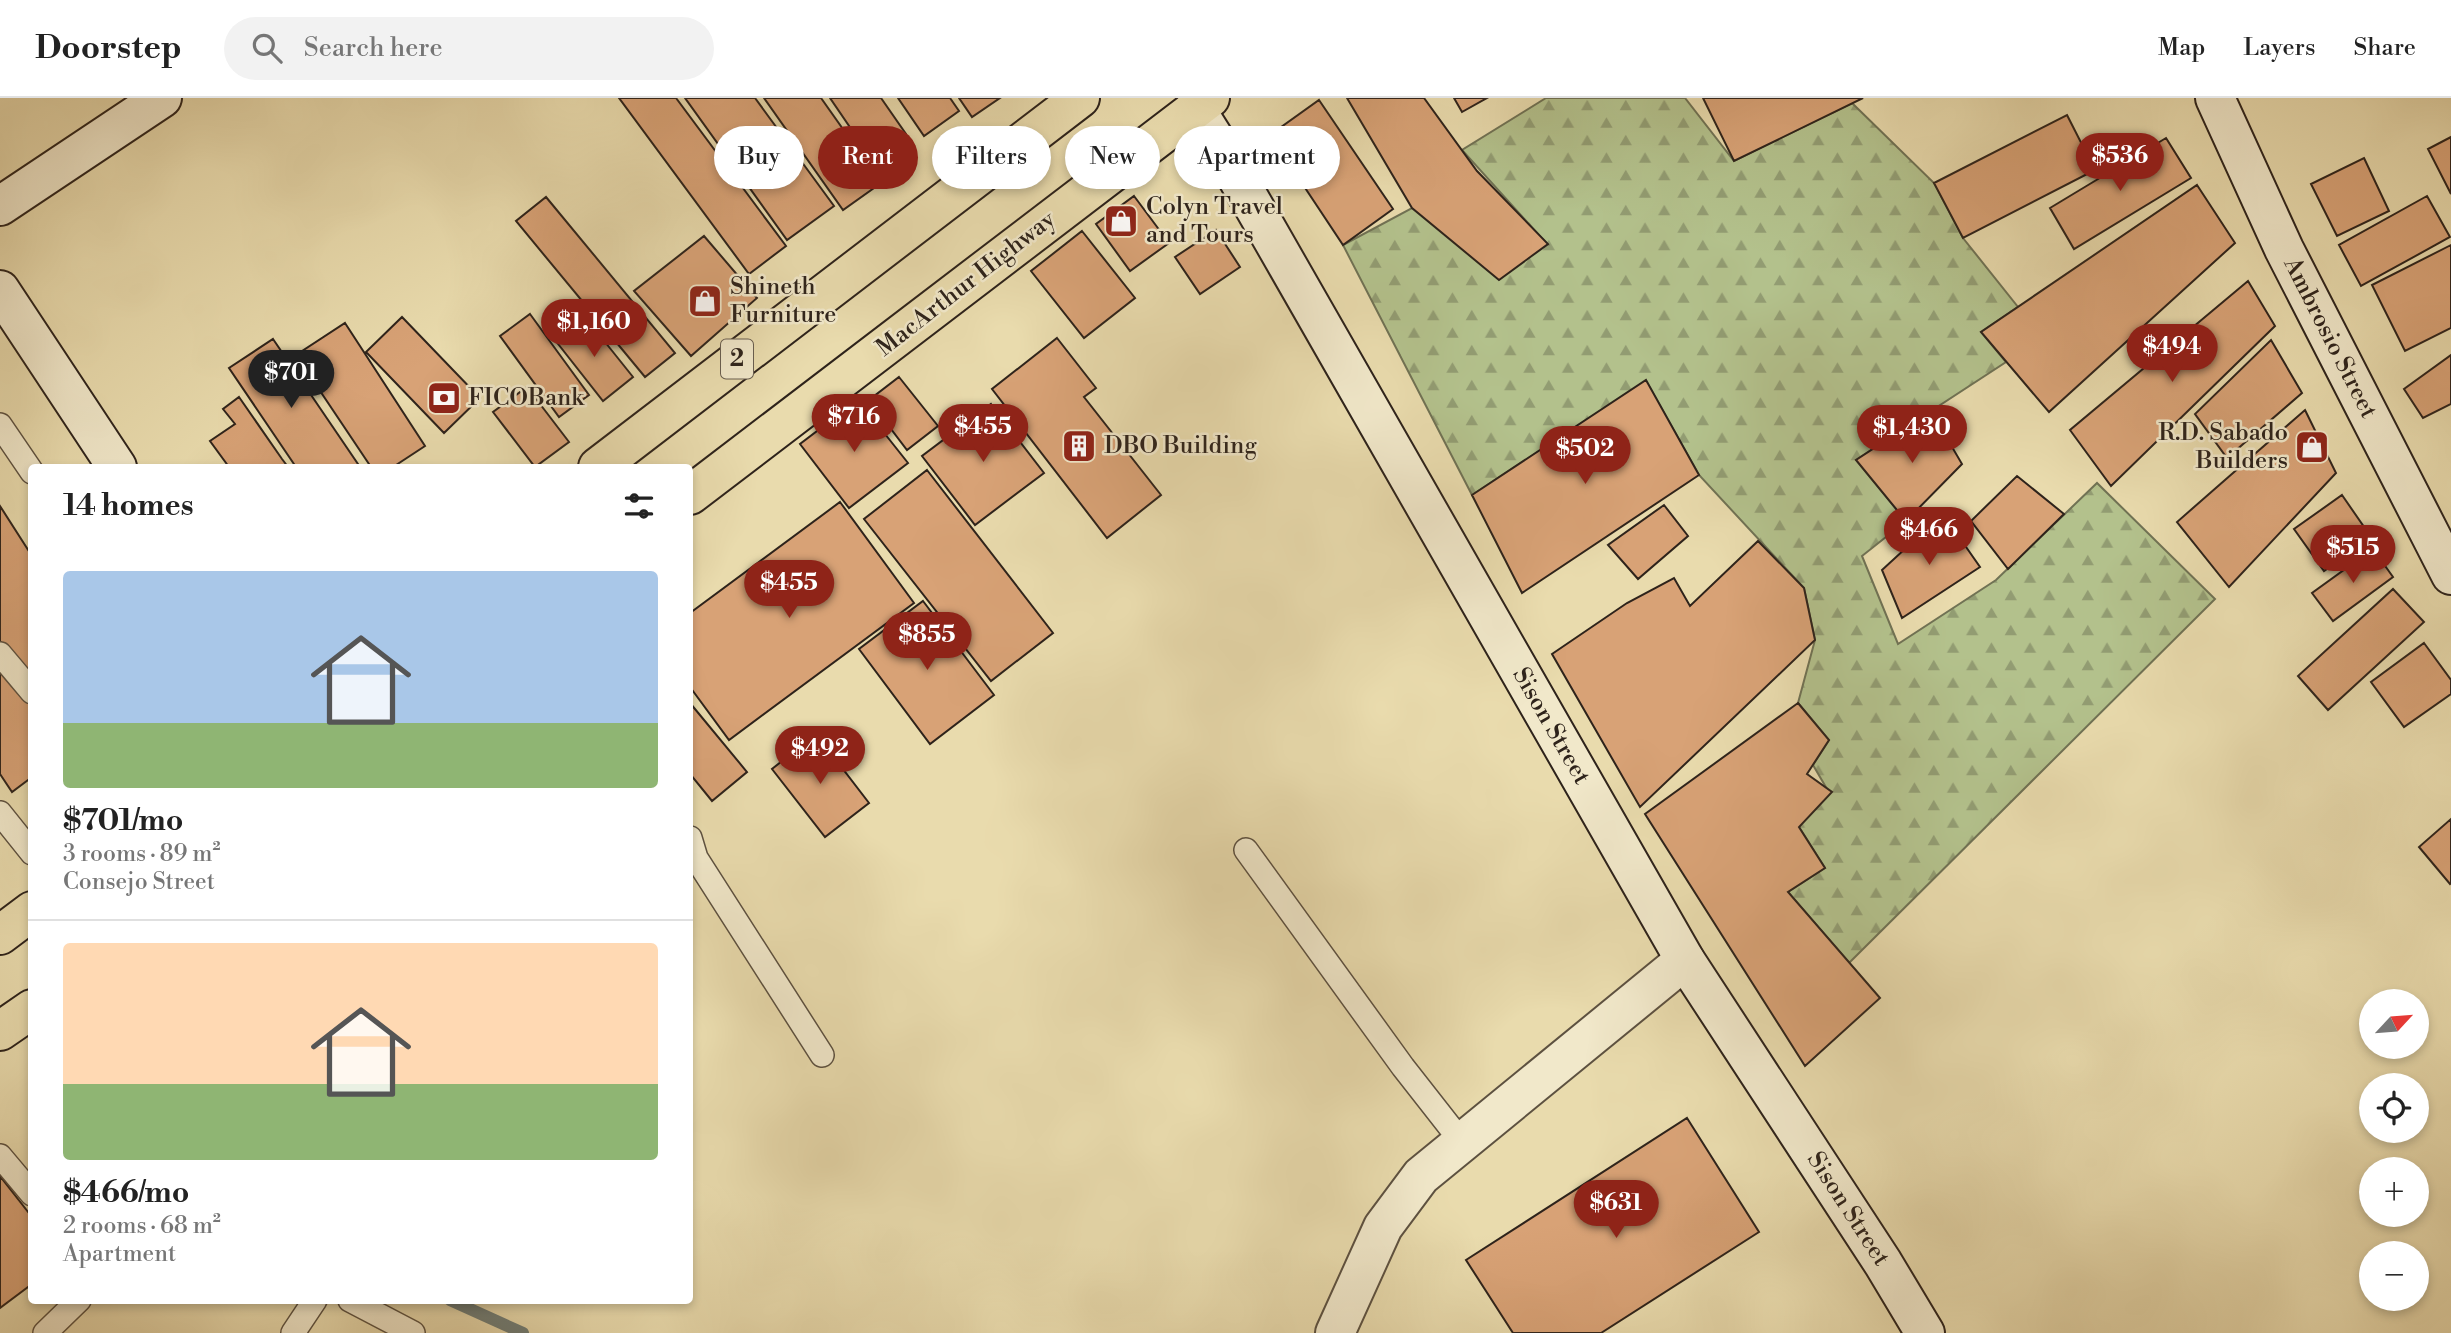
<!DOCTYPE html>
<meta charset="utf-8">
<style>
body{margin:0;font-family:"Libre Bodoni",serif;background:#f2f2f2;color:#222;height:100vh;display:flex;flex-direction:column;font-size:26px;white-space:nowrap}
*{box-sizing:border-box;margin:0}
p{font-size:23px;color:#767676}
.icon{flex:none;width:38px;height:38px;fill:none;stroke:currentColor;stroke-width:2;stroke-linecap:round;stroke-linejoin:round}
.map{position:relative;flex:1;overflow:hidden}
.panel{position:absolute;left:28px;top:366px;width:665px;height:840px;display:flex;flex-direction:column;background:#fff;border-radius:7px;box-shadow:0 4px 10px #0003}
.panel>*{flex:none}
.hud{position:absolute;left:714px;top:28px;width:665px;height:63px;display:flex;gap:14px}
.needle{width:46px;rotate:64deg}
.controls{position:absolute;left:2359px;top:891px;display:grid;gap:14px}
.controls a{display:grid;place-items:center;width:70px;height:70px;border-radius:50%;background:#fff;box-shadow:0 4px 10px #0003;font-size:35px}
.price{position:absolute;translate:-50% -60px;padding:0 16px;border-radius:24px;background:#8f2418;color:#fff;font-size:23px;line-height:46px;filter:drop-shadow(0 2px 4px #0008)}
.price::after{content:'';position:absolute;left:50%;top:42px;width:21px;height:16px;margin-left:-10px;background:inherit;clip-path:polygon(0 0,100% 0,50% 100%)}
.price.active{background:#222;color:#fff}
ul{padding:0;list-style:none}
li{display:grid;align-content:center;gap:14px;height:371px;padding:0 35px}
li+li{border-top:2px solid #e0e0e0}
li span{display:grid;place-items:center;height:217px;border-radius:7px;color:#555}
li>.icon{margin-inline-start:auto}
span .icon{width:126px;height:126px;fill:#fffc;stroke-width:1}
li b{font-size:30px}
h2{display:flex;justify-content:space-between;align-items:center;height:84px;padding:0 35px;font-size:30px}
.pill{padding:0 24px;border-radius:32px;background:#fff;box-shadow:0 4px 10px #0003;font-size:24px;line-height:63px}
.pill.active{background:#8f2418;color:#fff}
header{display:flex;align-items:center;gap:42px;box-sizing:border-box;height:98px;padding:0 35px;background:#fff;border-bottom:2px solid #e0e0e0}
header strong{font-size:33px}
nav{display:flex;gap:38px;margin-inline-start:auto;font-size:24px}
.search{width:490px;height:63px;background:#f2f2f2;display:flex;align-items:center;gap:18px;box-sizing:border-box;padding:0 24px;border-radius:38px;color:#767676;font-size:26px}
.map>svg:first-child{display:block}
.forest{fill:url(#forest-firs);stroke:#707254;stroke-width:2}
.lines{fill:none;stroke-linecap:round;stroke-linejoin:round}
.stream{stroke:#6f7d77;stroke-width:12}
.building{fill:#d8a276;stroke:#2e231b;stroke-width:2}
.lane-casing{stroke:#5d5140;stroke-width:26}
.street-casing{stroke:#5d5140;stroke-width:42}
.secondary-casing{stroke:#2e231b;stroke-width:42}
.primary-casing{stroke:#2e231b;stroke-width:42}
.lane{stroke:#f1e8ca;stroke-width:23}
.street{stroke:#f1e8ca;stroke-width:38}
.secondary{stroke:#f1e8ca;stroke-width:38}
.primary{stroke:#e9dbad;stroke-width:38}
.labels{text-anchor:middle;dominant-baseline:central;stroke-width:5;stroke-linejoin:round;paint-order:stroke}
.shield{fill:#f1e8ca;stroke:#685e50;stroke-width:2}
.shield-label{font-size:23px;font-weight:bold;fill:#2e231b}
.poi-label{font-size:24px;fill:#2e231b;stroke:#f1e8ca;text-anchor:start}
.street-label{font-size:24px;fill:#2e231b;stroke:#f1e8ca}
</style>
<header>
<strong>Doorstep</strong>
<div class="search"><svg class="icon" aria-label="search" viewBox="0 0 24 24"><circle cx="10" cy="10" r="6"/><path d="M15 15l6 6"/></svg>Search here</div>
<nav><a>Map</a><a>Layers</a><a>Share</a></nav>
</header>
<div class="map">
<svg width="2451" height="1235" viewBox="0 0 2451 1235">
<defs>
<pattern id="forest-firs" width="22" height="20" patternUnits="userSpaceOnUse" patternTransform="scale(1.75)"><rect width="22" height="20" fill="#b3c18c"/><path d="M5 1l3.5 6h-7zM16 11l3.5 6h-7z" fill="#929c72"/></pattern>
</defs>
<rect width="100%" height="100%" fill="#e9dbad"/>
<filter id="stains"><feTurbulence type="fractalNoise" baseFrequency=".00286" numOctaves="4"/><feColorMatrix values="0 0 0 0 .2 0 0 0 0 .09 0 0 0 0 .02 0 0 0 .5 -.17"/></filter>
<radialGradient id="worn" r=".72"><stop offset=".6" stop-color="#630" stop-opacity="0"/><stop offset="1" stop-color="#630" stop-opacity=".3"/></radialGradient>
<path class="forest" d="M1546,0h139l49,63 118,-58 82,80 29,55 55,69 -37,25 25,30 -150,98 50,61 -44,35 36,88 98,-64 101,-97 118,116 -366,364 -61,-71 37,-24 -26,-41 28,-38 -14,-24 16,-25 -31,-37 17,-63 -11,-52 -105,-113 -53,-94 -174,114 -129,-250 69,-37 135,36 -85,-94z"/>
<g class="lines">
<path class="stream" d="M450,1202l73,33"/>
</g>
<path class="building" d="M619,0h57l110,148 -37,28z
M685,0h70l79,108 -47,34z
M764,0h57l60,85 -38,27z
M830,0h51l25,36 -35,24z
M898,0h52l9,13 -35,25z
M959,0h41l-28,19z
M1347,0h77l53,73 71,73 -49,36 -87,-72z
M1454,0h33l-25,14z
M1703,0h160l-129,63z
M1319,2l74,109 -50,36 -73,-110z
M2067,17l28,55 -132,68 -29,-55z
M2451,39v57l-23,-45z
M2166,40l25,40 -117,71 -24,-41z
M2364,60l25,53 -52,25 -26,-52z
M2197,87l38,58 -186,169 -68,-80z
M1134,98l35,47 -39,28 -34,-47z
M2427,98l23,41 -89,49 -22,-41z
M546,99l129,156 -30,24 -129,-156z
M1216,132l24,37 -40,27 -25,-37z
M1082,133l53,67 -51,40 -53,-67z
M704,138l53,62 -66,58 -57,-65z
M2451,147v83l-46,23 -33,-66z
M2248,183l27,45 -164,160 -41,-56z
M530,216l59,81 -30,22 -59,-81z
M402,219l78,81 -36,35 -78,-81z
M585,219l48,60 -30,24 -48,-61z
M345,225l80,123 -32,21h-22l-75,-112z
M1057,240l39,50 -12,9 77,98 -54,43 -115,-149z
M273,241l87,128h-64l-67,-99z
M2271,242l31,53 -75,65 -32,-44z
M2451,257v49l-28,14 -19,-29z
M899,279l39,49 -31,24 -38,-50z
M1646,282l53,95 -177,118 -50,-98z
M527,289l42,55 -34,25 -42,-55z
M239,299l43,62 6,8h-59l-19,-26 25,-17 -12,-15z
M858,302l50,63 -59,45 -49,-64z
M991,306l53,69 -69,52 -53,-69z
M2305,312l31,63 -107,114 -52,-65z
M1931,313l31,53 -56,57 -50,-61z
M927,372l126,163 -62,48 -127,-162z
M2017,378l47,38 -56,55 -37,-48z
M2342,397l29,42 -47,34 -30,-42z
M840,404l74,101 -185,137 -39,-53v-74z
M1664,407l24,31 -50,43 -30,-34z
M0,408l32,50v124l-32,-39z
M1943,416l37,53 -78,51 -20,-48z
M1758,443l46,47 11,52 -175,167 -88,-153 75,-51 47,-25 16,28z
M2373,451l20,28 -60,44 -21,-28z
M2393,491l31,33 -96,88 -30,-34z
M923,503l71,94 -64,49 -71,-95z
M2424,545l27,37v14l-47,33 -33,-45z
M0,564l32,42v73l-20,15 -12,-18z
M690,605l57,69 -35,29 -22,-27z
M1798,605l31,37 -22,34 25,18 -33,35 26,41 -37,24 92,106 -75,68 -160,-252z
M816,636l53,69 -44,34 -53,-68z
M2451,721v64l-1,1 -31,-37z
M1687,1020l72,114 -158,101h-88l-47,-73z
M0,1078l32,41v67l-32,24z"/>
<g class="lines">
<g class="lane-casing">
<path id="lane" d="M0,327l32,47
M0,556l32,38
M0,715l32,40
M690,740l6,20 126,197
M1246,752l157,217 58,74
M0,1058l32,38
M350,1202l63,33
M45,1235l34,-33
M293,1235l22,-33"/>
</g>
<g class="street-casing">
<path id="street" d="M1335,1235l48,-106 38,-51 264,-216"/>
</g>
<g class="secondary-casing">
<path id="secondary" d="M2215,0l69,151 167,326
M1195,10l27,43 463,809 198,303 42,70
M0,108l162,-108
M0,192l117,177"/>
</g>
<g class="primary-casing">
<path id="primary" d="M598,369l482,-369
M690,397l520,-397
M0,837l32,-24
M0,933l32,-22"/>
</g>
<use href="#lane" class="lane"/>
<use href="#street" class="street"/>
<use href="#secondary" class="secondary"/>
<use href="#primary" class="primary"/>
</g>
<defs>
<g id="shop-square" transform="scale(1.75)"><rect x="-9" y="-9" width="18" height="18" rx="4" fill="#8f2418" stroke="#f1e8ca"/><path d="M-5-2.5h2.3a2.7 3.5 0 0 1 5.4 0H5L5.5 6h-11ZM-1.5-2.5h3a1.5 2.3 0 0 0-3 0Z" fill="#fff"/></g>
<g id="bank-square" transform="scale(1.75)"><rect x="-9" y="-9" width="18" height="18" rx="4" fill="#8f2418" stroke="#f1e8ca"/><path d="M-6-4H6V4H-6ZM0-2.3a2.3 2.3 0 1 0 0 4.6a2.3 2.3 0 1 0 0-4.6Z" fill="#fff"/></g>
<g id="building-square" transform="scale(1.75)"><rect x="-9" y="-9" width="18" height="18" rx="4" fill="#8f2418" stroke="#f1e8ca"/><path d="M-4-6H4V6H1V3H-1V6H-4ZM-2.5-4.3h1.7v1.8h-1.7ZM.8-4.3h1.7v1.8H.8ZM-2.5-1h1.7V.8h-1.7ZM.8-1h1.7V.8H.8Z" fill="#fff"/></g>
</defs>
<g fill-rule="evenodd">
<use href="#shop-square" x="1121" y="123"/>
<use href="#shop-square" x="705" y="203"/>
<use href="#bank-square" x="444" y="300"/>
<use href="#building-square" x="1079" y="348"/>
<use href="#shop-square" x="2312" y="349"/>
</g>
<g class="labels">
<rect class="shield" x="721" y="241.5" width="32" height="39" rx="5"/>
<g class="shield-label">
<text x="737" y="261">2</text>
</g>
<g class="poi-label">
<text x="1146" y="109">Colyn Travel<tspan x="1146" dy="28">and Tours</tspan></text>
<text x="730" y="189">Shineth<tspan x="730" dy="28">Furniture</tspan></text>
<text x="468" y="300">FICOBank</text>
<text x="2288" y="335" text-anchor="end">R.D. Sabado<tspan x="2288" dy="28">Builders</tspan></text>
<text x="1104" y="348">DBO Building</text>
</g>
<g class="street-label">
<text transform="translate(966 186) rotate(-38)">MacArthur Highway</text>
<text transform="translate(2330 240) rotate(63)">Ambrosio Street</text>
<text transform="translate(1551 628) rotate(60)">Sison Street</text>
<text transform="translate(1848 1111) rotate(57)">Sison Street</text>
</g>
</g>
<rect width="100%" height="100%" filter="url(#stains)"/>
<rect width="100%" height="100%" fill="url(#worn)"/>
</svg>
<div class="controls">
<a><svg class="needle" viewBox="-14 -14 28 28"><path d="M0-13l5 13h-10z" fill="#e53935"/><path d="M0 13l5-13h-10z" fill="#767676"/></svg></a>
<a><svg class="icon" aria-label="locate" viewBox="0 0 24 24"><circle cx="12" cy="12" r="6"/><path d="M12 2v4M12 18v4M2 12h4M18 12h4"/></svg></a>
<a>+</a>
<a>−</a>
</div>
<b class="price" style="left:2120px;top:95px">$536</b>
<b class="price" style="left:594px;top:261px">$1,160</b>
<b class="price" style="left:2172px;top:286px">$494</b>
<b class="price active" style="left:291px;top:312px">$701</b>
<b class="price" style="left:854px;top:356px">$716</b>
<b class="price" style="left:983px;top:366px">$455</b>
<b class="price" style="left:1912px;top:367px">$1,430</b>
<b class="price" style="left:1585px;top:388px">$502</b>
<b class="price" style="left:1929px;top:469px">$466</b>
<b class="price" style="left:2353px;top:487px">$515</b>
<b class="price" style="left:789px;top:522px">$455</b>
<b class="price" style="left:927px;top:574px">$855</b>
<b class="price" style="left:820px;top:688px">$492</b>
<b class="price" style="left:1616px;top:1142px">$631</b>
<div class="hud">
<a class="pill">Buy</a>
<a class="pill active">Rent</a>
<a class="pill">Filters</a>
<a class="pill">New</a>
<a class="pill">Apartment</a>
</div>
<section class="panel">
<h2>14 homes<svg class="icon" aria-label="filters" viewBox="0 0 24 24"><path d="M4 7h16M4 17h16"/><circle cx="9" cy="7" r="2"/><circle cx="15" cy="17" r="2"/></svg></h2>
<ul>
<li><span style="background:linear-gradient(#a9c7e8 70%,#8fb573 0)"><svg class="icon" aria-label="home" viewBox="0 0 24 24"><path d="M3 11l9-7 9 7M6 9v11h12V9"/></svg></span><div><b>$701/mo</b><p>3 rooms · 89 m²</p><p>Consejo Street</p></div></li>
<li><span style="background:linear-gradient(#ffd9b3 65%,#8fb573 0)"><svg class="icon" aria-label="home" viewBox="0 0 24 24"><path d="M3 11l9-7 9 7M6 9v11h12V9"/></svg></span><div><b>$466/mo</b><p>2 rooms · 68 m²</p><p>Apartment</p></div></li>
</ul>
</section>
</div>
